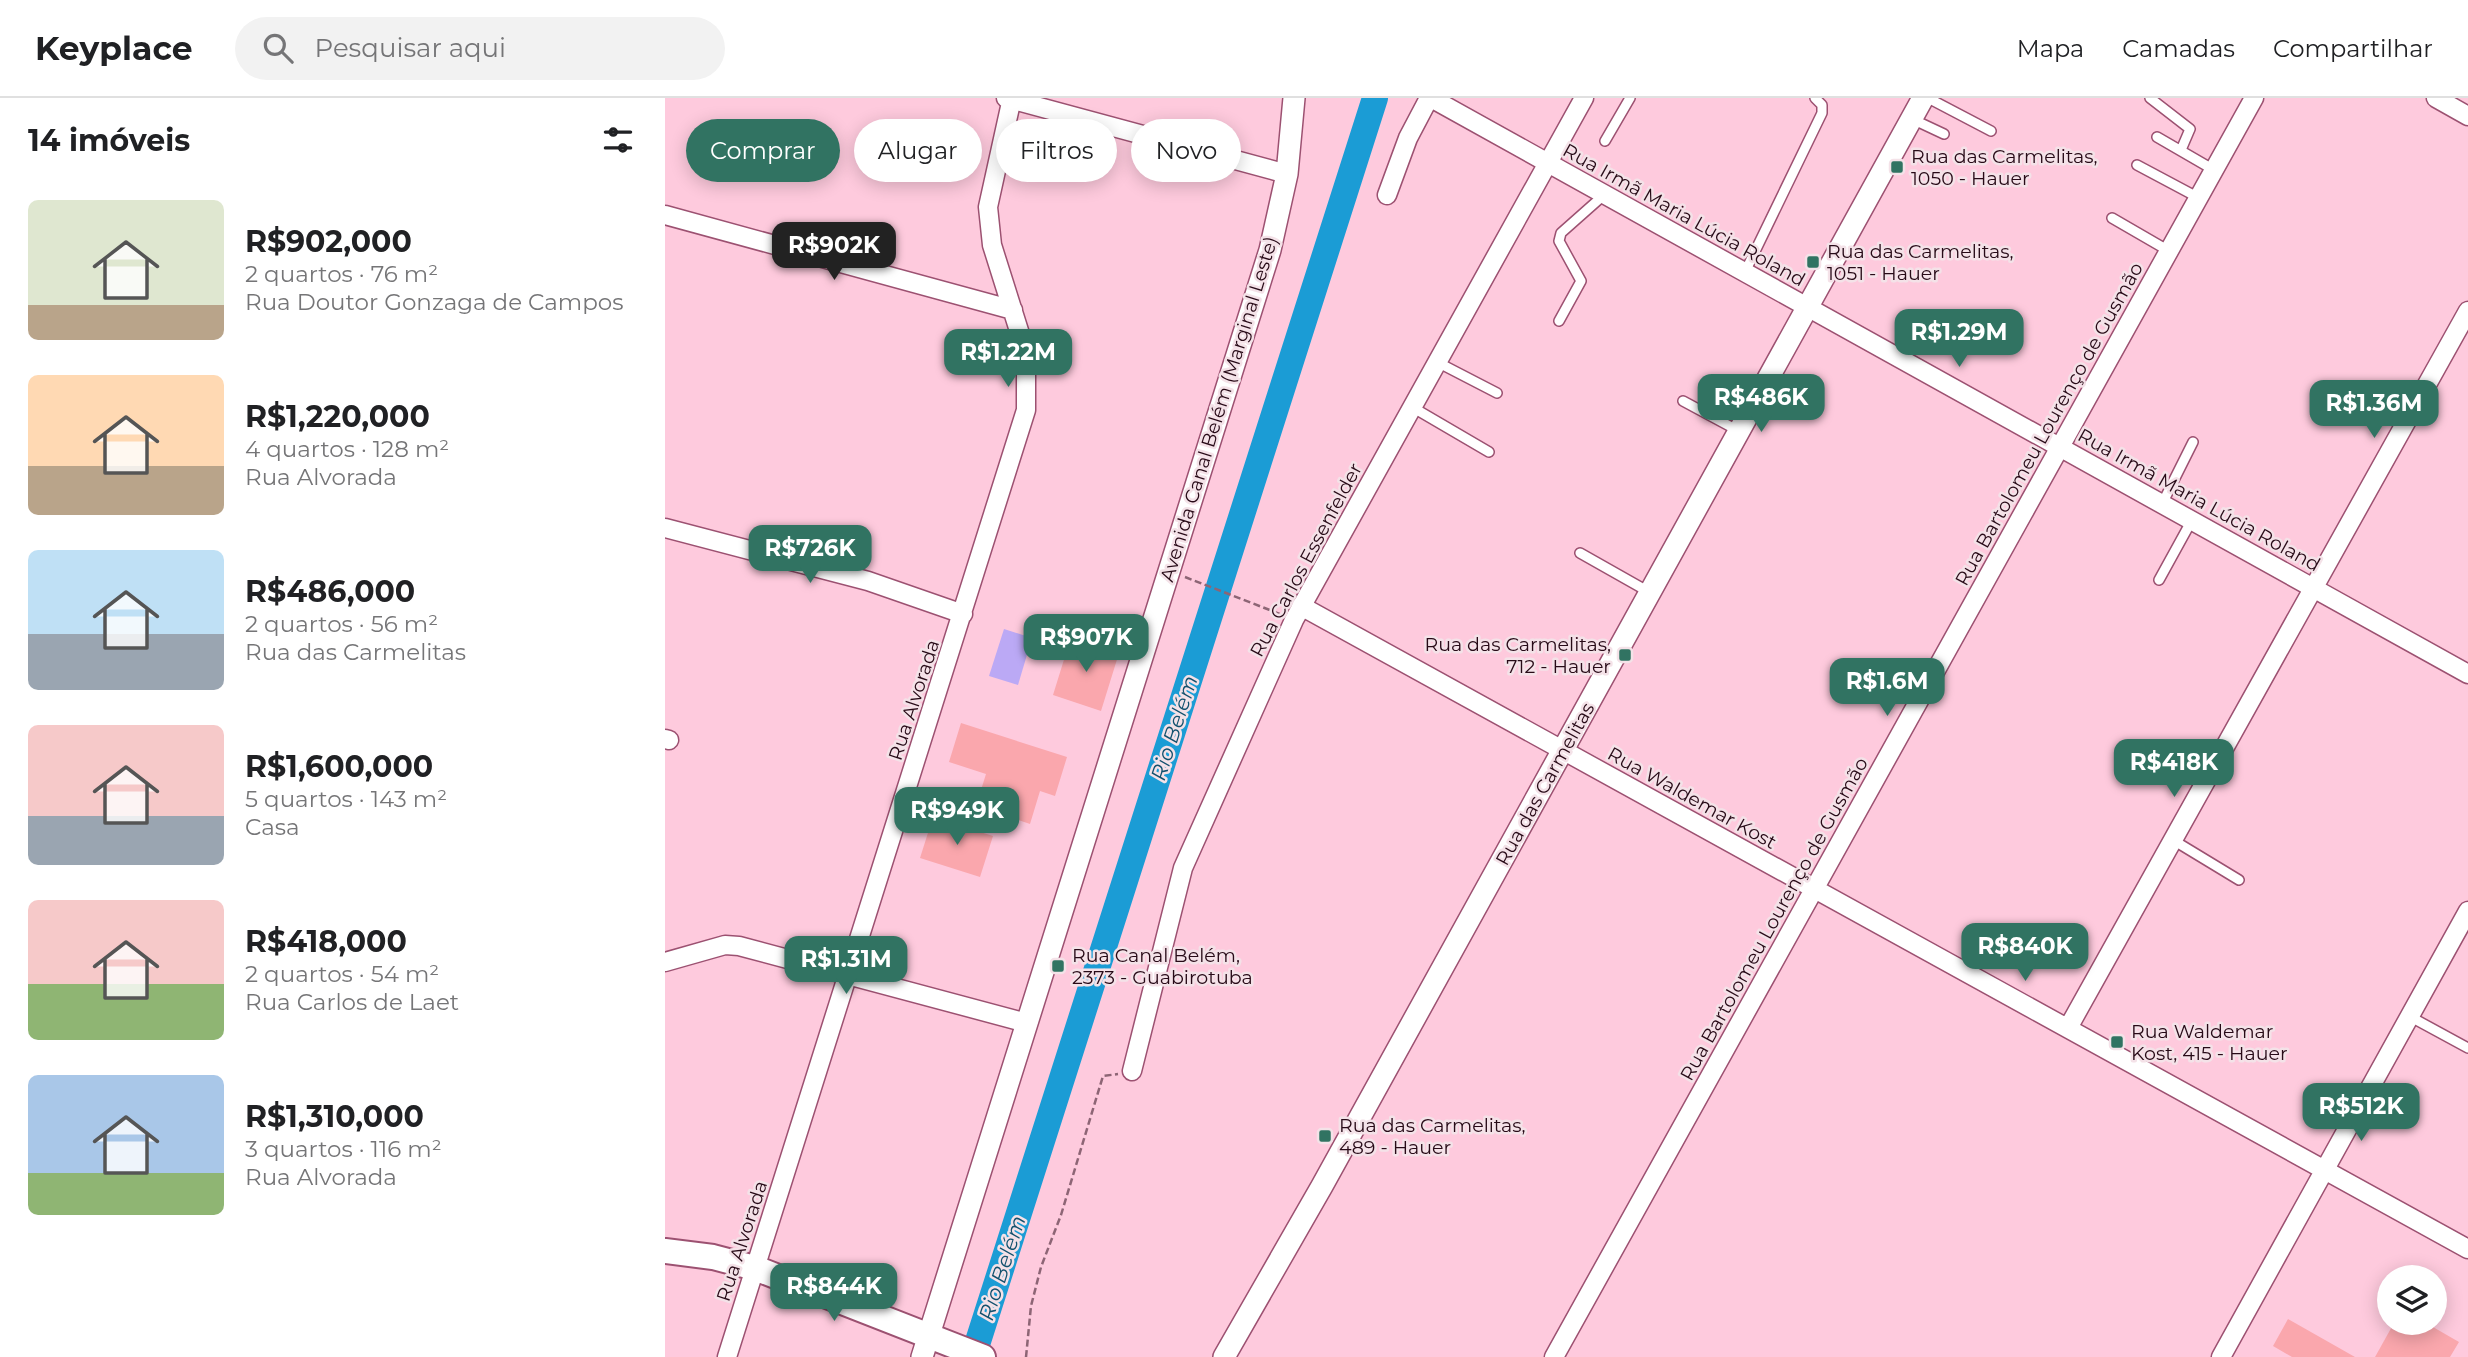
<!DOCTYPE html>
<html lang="pt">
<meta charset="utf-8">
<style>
body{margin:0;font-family:Montserrat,sans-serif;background:#f2f2f2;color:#202124;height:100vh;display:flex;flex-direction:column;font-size:26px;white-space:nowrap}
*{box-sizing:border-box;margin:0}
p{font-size:23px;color:#757577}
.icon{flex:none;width:38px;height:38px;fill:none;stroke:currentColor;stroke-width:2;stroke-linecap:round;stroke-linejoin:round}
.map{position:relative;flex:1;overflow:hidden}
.sheet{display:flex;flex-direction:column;background:#fff;width:665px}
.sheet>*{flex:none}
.guide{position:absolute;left:21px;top:21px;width:665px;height:63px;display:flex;gap:14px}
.controls{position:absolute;left:1712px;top:1167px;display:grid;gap:14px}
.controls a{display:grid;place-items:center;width:70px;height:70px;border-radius:50%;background:#fff;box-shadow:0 4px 18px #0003;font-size:35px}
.price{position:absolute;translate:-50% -60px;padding:0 16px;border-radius:14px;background:#317362;color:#fff;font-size:23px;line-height:46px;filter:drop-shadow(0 2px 4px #0008)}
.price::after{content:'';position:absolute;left:50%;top:42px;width:21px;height:16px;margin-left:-10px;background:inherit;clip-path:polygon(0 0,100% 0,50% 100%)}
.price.active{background:#222;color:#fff}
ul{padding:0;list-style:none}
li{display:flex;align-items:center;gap:21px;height:175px;padding:0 28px}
li span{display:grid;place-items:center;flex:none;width:196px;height:140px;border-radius:10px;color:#555}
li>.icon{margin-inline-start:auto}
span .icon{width:84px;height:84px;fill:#fffc;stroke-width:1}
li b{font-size:30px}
h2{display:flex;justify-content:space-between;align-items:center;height:84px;padding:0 28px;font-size:30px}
.chip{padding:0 24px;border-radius:32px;background:#fff;box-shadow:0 4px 18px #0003;font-size:24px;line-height:63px}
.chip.active{background:#317362;color:#fff}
header{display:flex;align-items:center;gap:42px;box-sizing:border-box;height:98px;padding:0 35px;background:#fff;border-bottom:2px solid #e0e0e0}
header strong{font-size:33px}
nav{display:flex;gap:38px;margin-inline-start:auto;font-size:24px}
.search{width:490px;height:63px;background:#f2f2f2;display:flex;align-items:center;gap:18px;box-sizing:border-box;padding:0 24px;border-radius:38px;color:#757577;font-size:26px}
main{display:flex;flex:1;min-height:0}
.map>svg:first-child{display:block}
.green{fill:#bba9f5}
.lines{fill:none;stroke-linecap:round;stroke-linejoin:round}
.river{stroke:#1b9cd5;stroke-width:26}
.building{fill:#faa7ad}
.service-casing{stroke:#9c5171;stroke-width:12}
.minor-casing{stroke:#9c5171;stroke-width:21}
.tertiary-casing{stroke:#9c5171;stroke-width:24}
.secondary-casing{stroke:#9c5171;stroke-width:28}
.path{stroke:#8d6575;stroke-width:2.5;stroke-dasharray:7 3.5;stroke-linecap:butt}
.service{stroke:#fff;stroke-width:9}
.minor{stroke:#fff;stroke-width:18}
.tertiary{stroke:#fff;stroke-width:21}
.secondary{stroke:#fff;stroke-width:24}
.poi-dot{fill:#317362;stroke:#f4e2e8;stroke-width:2.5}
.labels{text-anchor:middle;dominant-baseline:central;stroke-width:5;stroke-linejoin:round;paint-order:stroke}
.poi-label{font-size:19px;fill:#270a17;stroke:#f4e2e8;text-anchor:start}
.street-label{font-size:19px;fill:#270a17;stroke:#f4e2e8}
.water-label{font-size:21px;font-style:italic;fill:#12516e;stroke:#f4e2e8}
</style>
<header>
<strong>Keyplace</strong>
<div class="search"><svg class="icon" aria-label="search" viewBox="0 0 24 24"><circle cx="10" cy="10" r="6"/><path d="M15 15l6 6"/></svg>Pesquisar aqui</div>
<nav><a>Mapa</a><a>Camadas</a><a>Compartilhar</a></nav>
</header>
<main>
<section class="sheet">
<h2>14 imóveis<svg class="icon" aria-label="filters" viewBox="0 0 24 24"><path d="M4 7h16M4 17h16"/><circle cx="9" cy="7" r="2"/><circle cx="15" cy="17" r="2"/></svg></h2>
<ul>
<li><span style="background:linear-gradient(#dfe7d0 75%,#b9a48a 0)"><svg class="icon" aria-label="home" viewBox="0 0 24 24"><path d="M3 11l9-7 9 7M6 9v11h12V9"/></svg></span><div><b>R$902,000</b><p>2 quartos · 76 m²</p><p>Rua Doutor Gonzaga de Campos</p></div></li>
<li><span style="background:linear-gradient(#ffd9b3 65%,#b9a48a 0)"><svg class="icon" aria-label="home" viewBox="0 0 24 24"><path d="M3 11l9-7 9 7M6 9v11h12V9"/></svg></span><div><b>R$1,220,000</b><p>4 quartos · 128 m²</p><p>Rua Alvorada</p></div></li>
<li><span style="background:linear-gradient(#bfe0f5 60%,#9aa5b1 0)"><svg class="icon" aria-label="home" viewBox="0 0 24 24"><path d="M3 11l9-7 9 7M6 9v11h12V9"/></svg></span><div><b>R$486,000</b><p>2 quartos · 56 m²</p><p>Rua das Carmelitas</p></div></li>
<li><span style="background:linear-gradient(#f6c9c9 65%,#9aa5b1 0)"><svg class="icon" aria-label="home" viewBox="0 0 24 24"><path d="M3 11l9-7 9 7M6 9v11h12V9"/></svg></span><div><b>R$1,600,000</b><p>5 quartos · 143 m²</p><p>Casa</p></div></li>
<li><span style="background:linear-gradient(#f6c9c9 60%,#8fb573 0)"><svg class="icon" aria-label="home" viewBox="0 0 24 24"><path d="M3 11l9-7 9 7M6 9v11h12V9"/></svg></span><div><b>R$418,000</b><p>2 quartos · 54 m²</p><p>Rua Carlos de Laet</p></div></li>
<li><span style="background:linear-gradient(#a9c7e8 70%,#8fb573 0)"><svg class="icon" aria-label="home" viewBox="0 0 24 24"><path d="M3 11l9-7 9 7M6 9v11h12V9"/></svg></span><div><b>R$1,310,000</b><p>3 quartos · 116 m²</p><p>Rua Alvorada</p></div></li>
</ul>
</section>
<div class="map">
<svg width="1803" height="1259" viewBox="0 0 1803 1259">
<rect width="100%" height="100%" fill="#fecadd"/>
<path class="green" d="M339,531l28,9 -14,47 -29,-9z"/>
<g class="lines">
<path class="river" d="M308,1259l402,-1259"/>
</g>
<path class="building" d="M406,539l48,16 -18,58 -48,-16z
M296,625l106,34 -12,39 -15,-5 -10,33 -54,-18 10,-32 -37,-12z
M268,719l60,19 -13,41 -60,-19z
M1623,1221l67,38h-63l-19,-11z
M1729,1225h32l33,19 -9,15h-75z"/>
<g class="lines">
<g class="service-casing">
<path id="service" d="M1263,0l63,33
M1485,0l40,31 -9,21
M1247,21l32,15
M1492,39l57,33
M940,43l25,-43
M1472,67l62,33
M1447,120l57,33
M1080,174l77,-159v-8l-7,-7
M894,223l22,-40 -22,-40 2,-8 44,-39
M772,264l60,31
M1018,303l54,29
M747,309l77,45
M1497,406l31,-62
M915,455l69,39
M1494,482l33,-60
M1508,742l66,40
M1744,918l59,32"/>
</g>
<g class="minor-casing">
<path id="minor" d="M341,0l281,76
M766,0l1037,576
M1771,0l32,18
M722,97l21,-57 21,-40
M0,117l348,95
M0,430l203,53 95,33
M636,508l1167,643
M0,641l4,1
M0,864l60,-17 14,1 288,77
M1403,930l400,-717
M467,973l51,-203 111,-248 290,-522
M62,1259l299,-947v-57l-34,-108 -4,-38 24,-109
M889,1259l700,-1259
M1556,1259l247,-446"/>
</g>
<g class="tertiary-casing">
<path id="tertiary" d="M257,1259l348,-1107 17,-76 7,-76
M559,1259l98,-171 601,-1088"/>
</g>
<g class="secondary-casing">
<path id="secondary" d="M0,1153l48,6 42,11 228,89"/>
</g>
<path class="path" d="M520,479l95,37
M361,1259l5,-51 10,-39 20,-52 42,-139 15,-2"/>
<use href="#service" class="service"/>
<use href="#minor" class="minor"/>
<use href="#tertiary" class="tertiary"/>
<use href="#secondary" class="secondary"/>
</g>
<g class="poi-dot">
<rect x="1225" y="62" width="14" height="14" rx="3.5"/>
<rect x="1141" y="157" width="14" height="14" rx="3.5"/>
<rect x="953" y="550" width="14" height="14" rx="3.5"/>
<rect x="386" y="861" width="14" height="14" rx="3.5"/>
<rect x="1445" y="937" width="14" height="14" rx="3.5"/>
<rect x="653" y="1031" width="14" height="14" rx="3.5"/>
</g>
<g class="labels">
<g class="poi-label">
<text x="1246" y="58">Rua das Carmelitas,<tspan x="1246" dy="22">1050 - Hauer</tspan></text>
<text x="1162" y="153">Rua das Carmelitas,<tspan x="1162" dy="22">1051 - Hauer</tspan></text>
<text x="946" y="546" text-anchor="end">Rua das Carmelitas,<tspan x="946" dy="22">712 - Hauer</tspan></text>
<text x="407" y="857">Rua Canal Belém,<tspan x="407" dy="22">2373 - Guabirotuba</tspan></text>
<text x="1466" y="933">Rua Waldemar<tspan x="1466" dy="22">Kost, 415 - Hauer</tspan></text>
<text x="674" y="1027">Rua das Carmelitas,<tspan x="674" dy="22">489 - Hauer</tspan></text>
</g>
<g class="street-label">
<text transform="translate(1019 117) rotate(29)">Rua Irmã Maria Lúcia Roland</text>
<text transform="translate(554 311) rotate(-73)">Avenida Canal Belém (Marginal Leste)</text>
<text transform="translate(1384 326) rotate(-61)">Rua Bartolomeu Lourenço de Gusmão</text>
<text transform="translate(1534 402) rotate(29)">Rua Irmã Maria Lúcia Roland</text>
<text transform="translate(641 462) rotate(-62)">Rua Carlos Essenfelder</text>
<text transform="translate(249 602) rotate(-72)">Rua Alvorada</text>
<text transform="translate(880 686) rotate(-61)">Rua das Carmelitas</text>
<text transform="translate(1027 700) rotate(29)">Rua Waldemar Kost</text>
<text transform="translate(1109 821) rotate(-61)">Rua Bartolomeu Lourenço de Gusmão</text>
<text transform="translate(77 1143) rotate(-72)">Rua Alvorada</text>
</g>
<g class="water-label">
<text transform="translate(509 630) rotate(-72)">Rio Belém</text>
<text transform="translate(337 1170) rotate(-72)">Rio Belém</text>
</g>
</g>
</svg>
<div class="controls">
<a><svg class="icon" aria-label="layers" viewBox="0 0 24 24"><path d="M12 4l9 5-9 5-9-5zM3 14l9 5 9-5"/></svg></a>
</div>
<b class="price active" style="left:169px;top:184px">R$902K</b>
<b class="price" style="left:1294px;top:271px">R$1.29M</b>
<b class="price" style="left:343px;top:291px">R$1.22M</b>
<b class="price" style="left:1096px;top:336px">R$486K</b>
<b class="price" style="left:1709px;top:342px">R$1.36M</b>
<b class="price" style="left:145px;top:487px">R$726K</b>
<b class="price" style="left:421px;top:576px">R$907K</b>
<b class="price" style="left:1222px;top:620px">R$1.6M</b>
<b class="price" style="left:1509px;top:701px">R$418K</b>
<b class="price" style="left:292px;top:749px">R$949K</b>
<b class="price" style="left:1360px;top:885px">R$840K</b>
<b class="price" style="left:181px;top:898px">R$1.31M</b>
<b class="price" style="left:1696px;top:1045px">R$512K</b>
<b class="price" style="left:169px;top:1225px">R$844K</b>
<div class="guide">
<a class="chip active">Comprar</a>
<a class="chip">Alugar</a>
<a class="chip">Filtros</a>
<a class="chip">Novo</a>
</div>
</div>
</main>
